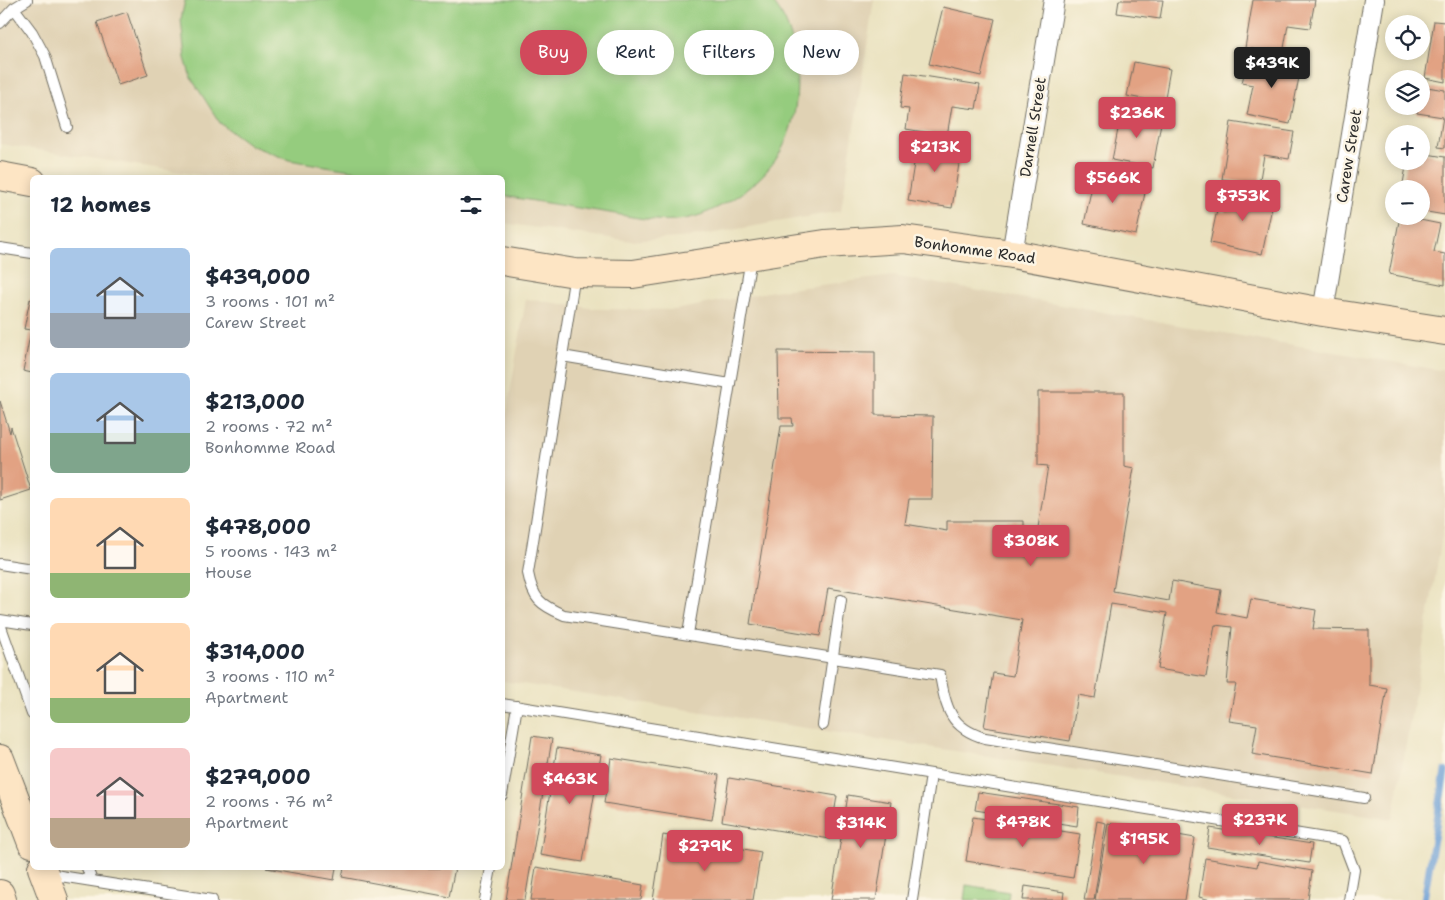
<!DOCTYPE html>
<meta charset="utf-8">
<style>
body{margin:0;font-family:"Shantell Sans",sans-serif;background:#f2f2f3;color:#1f2937;height:100vh;display:flex;flex-direction:column;font-size:19px;white-space:nowrap}
*{box-sizing:border-box;margin:0}
p{font-size:16px;color:#747a83}
.icon{flex:none;width:28px;height:28px;fill:none;stroke:currentColor;stroke-width:2;stroke-linecap:round;stroke-linejoin:round}
.map{position:relative;flex:1;overflow:hidden}
.sheet{position:absolute;left:30px;top:175px;width:475px;height:695px;display:flex;flex-direction:column;background:#fff;border-radius:8px;box-shadow:0 2px 12px #0003}
.sheet>*{flex:none}
.hud{position:absolute;left:520px;top:30px;width:475px;height:45px;display:flex;gap:10px}
.buttons{position:absolute;left:1385px;top:15px;display:grid;gap:10px}
.buttons a{display:grid;place-items:center;width:45px;height:45px;border-radius:50%;background:#fff;box-shadow:0 2px 12px #0003;font-size:25px}
.price{position:absolute;translate:-50% -42px;padding:0 11px;border-radius:5px;background:#d1495b;color:#fff;font-size:16px;line-height:32px;filter:drop-shadow(0 1px 2px #0008)}
.price::after{content:'';position:absolute;left:50%;top:30px;width:15px;height:11px;margin-left:-8px;background:inherit;clip-path:polygon(0 0,100% 0,50% 100%)}
.price.on{background:#222;color:#fff}
ul{padding:0;list-style:none}
li{display:flex;align-items:center;gap:15px;height:125px;padding:0 20px}
li span{display:grid;place-items:center;flex:none;width:140px;height:100px;border-radius:8px;color:#555}
li>.icon{margin-inline-start:auto}
span .icon{width:60px;height:60px;fill:#fffc;stroke-width:1}
li b{font-size:21px}
h2{display:flex;justify-content:space-between;align-items:center;height:60px;padding:0 20px;font-size:21px}
.tag{padding:0 18px;border-radius:22px;background:#fff;box-shadow:0 2px 12px #0003;font-size:18px;line-height:45px}
.tag.on{background:#d1495b;color:#fff}
.map>svg:first-child{display:block}
.built{fill:#e0d2b4}
.green{fill:#95cc7e;stroke:#607c54}
.lines{fill:none;stroke-linecap:round;stroke-linejoin:round}
.stream{stroke:#6a9ed6;stroke-width:7}
.building{fill:#e2a283}
.lane-casing{stroke:#6e6b5f;stroke-width:12}
.street-casing{stroke:#6e6b5f;stroke-width:22}
.secondary-casing{stroke:#6e6b5f;stroke-width:30}
.lane{stroke:#fff;stroke-width:10}
.street{stroke:#fff;stroke-width:20}
.secondary{stroke:#fde5c4;stroke-width:28}
.labels{text-anchor:middle;dominant-baseline:central;stroke-width:5;stroke-linejoin:round;paint-order:stroke}
.street-label{font-size:15px;fill:#2b2b2b;stroke:#fcf5e5}
</style>
<div class="map">
<svg width="1445" height="900" viewBox="0 0 1445 900">
<rect width="100%" height="100%" fill="#fcf5e5"/>
<filter id="ink" filterUnits="userSpaceOnUse"><feTurbulence type="fractalNoise" baseFrequency=".02" numOctaves="2"/><feDisplacementMap in="SourceGraphic" scale="10" xChannelSelector="R" yChannelSelector="G"/><feConvolveMatrix kernelMatrix="1 2 1 2 8 2 1 2 1" color-interpolation-filters="sRGB"/></filter>
<filter id="wash" filterUnits="userSpaceOnUse"><feTurbulence type="fractalNoise" baseFrequency=".0096" numOctaves="4" result="noise"/><feDisplacementMap in="SourceGraphic" scale="20" xChannelSelector="R" yChannelSelector="G"/><feGaussianBlur stdDeviation="1.12" result="paint"/><feColorMatrix in="noise" values="0 0 0 0 0 0 0 0 0 0 0 0 0 0 0 0 0 1.4 0 .05"/><feComposite in="paint" operator="in"/></filter>
<g filter="url(#wash)">
<rect width="100%" height="100%" fill="#eae2c0"/>
<path class="built" d="M0,0h874l-33,211 -150,26 -60,4 -128,-18 -1,-45 -289,-1 -213,-33z
M893,276l552,95v149l-52,299 -890,-138v-248l23,-134 72,10 77,1 98,-19z"/>
<path class="green" d="M185,0h586c24,26 28,67 25,101 -2,22 -11,49 -26,66 -19,24 -63,52 -94,53 -24,2 -48,-4 -72,-8 -34,-5 -68,-11 -101,-16l-1,-18 -109,-1 -104,-17 -39,-15 -30,-22 -29,-45 -6,-20 -4,-39z
M966,885l43,7 -1,8h-44z"/>
<g class="lines">
<path class="stream" d="M1424,900l21,-129"/>
</g>
<g id="blocks">
<path class="building" d="M1119,0h44l-3,19 -43,-6z
M1253,0h62l-5,28 -22,-3 -5,29 -38,-6z
M943,7l52,12 -14,57 -52,-12z
M127,12l21,63 -30,10 -21,-63z
M1434,21l11,1v60l-20,-4z
M1248,56l53,11 -11,57 -43,-9 6,-30 -11,-2z
M1134,62l36,7 -6,34 -37,-7z
M905,73l75,12 -4,24 -24,-3 -5,30 -41,-7 3,-20 -9,-1z
M1421,86l24,4v58l-7,-1 5,-30 -26,-4 1,-7h3z
M1122,109l40,8 -9,51 -41,-8z
M1231,122l63,10 -5,27 -25,-4 -5,30 -37,-6z
M918,139l44,6 -10,63 -44,-7z
M1421,153l24,4v58l-24,-4v-22h-19l5,-28h14z
M1096,167l26,6 -3,15 26,5 -9,42 -52,-11z
M1230,188l44,10 -12,56 -52,-11 7,-33 8,2z
M1400,216l40,8 -6,28 11,2v31l-56,-11z
M30,299l2,1v73l-9,-2 8,-41 -7,-1z
M778,351l97,1v63l58,1 -1,83h-23l-4,25 42,7v-10h77v23l11,2 13,-80 -10,-1v-73h86v74l10,2 -21,123 56,10 3,-20 49,9 -4,22 30,6 4,-19 65,11 -3,19 56,1v55l18,3 -14,86 -121,-20 5,-29 -28,-4 7,-37h-9l5,-57 -17,-2 -9,52 -48,-8 9,-56 -56,-9 -16,94 -17,-3 -8,46 -86,-14 9,-54 20,3 9,-56 -194,-32 -8,48 -70,-12 31,-198h12l-1,-8h-13z
M0,401l10,32 1,-6 20,63 -31,10z
M532,736l20,3 -27,161h-19z
M557,748l44,7 -18,107 -43,-7z
M611,758l108,17 -7,45 -108,-17z
M729,778l108,18 -7,43 -108,-18z
M978,792l101,15 -2,19 -102,-16z
M848,795l43,7 -15,98h-45z
M973,817l107,17 -7,44 -107,-17z
M1097,821l9,2 -12,77h-10z
M1108,823l87,15 -10,62h-90z
M1210,828l102,16 -3,19 -102,-16z
M663,835l98,17 -8,48h-100z
M1205,858l52,9 1,-6 54,10 -4,29h-97l-12,-3z
M536,867l107,18 -2,15h-110z
M266,868h70l-2,12z
M344,868h111l-6,29 -107,-20z
M1025,886l39,6 -1,8h-40z"/>
</g>
</g>
<g filter="url(#ink)">
<use href="#blocks" fill-opacity="0" stroke="#6e6b5f" stroke-width="1"/>
<g class="lines">
<g class="lane-casing">
<path id="lane" d="M14,8l18,24 13,24 22,71
M0,23l14,-15 13,-8
M0,248l32,5
M575,274l-47,299c5,26 12,32 36,42l376,60c6,33 10,53 45,63l379,60
M562,356l168,28
M0,564l32,5
M0,620l32,5
M0,624l32,90
M688,634l63,-376
M502,704l841,137 11,29 -5,30
M823,725l18,-125
M502,795l15,-89
M48,874l44,7 -5,-13
M92,881l120,19
M485,900l6,-32
M912,900l19,-125"/>
</g>
<g class="street-casing">
<path id="street" d="M1012,254l42,-254
M1323,312l51,-312"/>
</g>
<g class="secondary-casing">
<path id="secondary" d="M0,176l32,6
M502,261l73,12 58,1 192,-30 78,-5 109,15 311,58 122,19
M0,759l32,84
M42,868l12,32
M0,894l2,6"/>
</g>
<use href="#lane" class="lane"/>
<use href="#street" class="street"/>
<use href="#secondary" class="secondary"/>
</g>
</g>
<g class="labels">
<g class="street-label">
<text transform="translate(1033 127) rotate(-81)">Darnell Street</text>
<text transform="translate(1349 156) rotate(-81)">Carew Street</text>
<text transform="translate(975 250) rotate(8)">Bonhomme Road</text>
</g>
</g>
</svg>
<div class="buttons">
<a><svg class="icon" aria-label="locate" viewBox="0 0 24 24"><circle cx="12" cy="12" r="6"/><path d="M12 2v4M12 18v4M2 12h4M18 12h4"/></svg></a>
<a><svg class="icon" aria-label="layers" viewBox="0 0 24 24"><path d="M12 4l9 5-9 5-9-5zM3 14l9 5 9-5"/></svg></a>
<a>+</a>
<a>−</a>
</div>
<b class="price on" style="left:1272px;top:89px">$439K</b>
<b class="price" style="left:1137px;top:139px">$236K</b>
<b class="price" style="left:935px;top:173px">$213K</b>
<b class="price" style="left:1113px;top:204px">$566K</b>
<b class="price" style="left:1243px;top:222px">$753K</b>
<b class="price" style="left:1031px;top:567px">$308K</b>
<b class="price" style="left:570px;top:805px">$463K</b>
<b class="price" style="left:1260px;top:846px">$237K</b>
<b class="price" style="left:1023px;top:848px">$478K</b>
<b class="price" style="left:861px;top:849px">$314K</b>
<b class="price" style="left:1144px;top:865px">$195K</b>
<b class="price" style="left:705px;top:872px">$279K</b>
<div class="hud">
<a class="tag on">Buy</a>
<a class="tag">Rent</a>
<a class="tag">Filters</a>
<a class="tag">New</a>
</div>
<section class="sheet">
<h2>12 homes<svg class="icon" aria-label="filters" viewBox="0 0 24 24"><path d="M4 7h16M4 17h16"/><circle cx="9" cy="7" r="2"/><circle cx="15" cy="17" r="2"/></svg></h2>
<ul>
<li><span style="background:linear-gradient(#a9c7e8 65%,#9aa5b1 0)"><svg class="icon" aria-label="home" viewBox="0 0 24 24"><path d="M3 11l9-7 9 7M6 9v11h12V9"/></svg></span><div><b>$439,000</b><p>3 rooms · 101 m²</p><p>Carew Street</p></div></li>
<li><span style="background:linear-gradient(#a9c7e8 60%,#7fa58c 0)"><svg class="icon" aria-label="home" viewBox="0 0 24 24"><path d="M3 11l9-7 9 7M6 9v11h12V9"/></svg></span><div><b>$213,000</b><p>2 rooms · 72 m²</p><p>Bonhomme Road</p></div></li>
<li><span style="background:linear-gradient(#ffd9b3 75%,#8fb573 0)"><svg class="icon" aria-label="home" viewBox="0 0 24 24"><path d="M3 11l9-7 9 7M6 9v11h12V9"/></svg></span><div><b>$478,000</b><p>5 rooms · 143 m²</p><p>House</p></div></li>
<li><span style="background:linear-gradient(#ffd9b3 75%,#8fb573 0)"><svg class="icon" aria-label="home" viewBox="0 0 24 24"><path d="M3 11l9-7 9 7M6 9v11h12V9"/></svg></span><div><b>$314,000</b><p>3 rooms · 110 m²</p><p>Apartment</p></div></li>
<li><span style="background:linear-gradient(#f6c9c9 70%,#b9a48a 0)"><svg class="icon" aria-label="home" viewBox="0 0 24 24"><path d="M3 11l9-7 9 7M6 9v11h12V9"/></svg></span><div><b>$279,000</b><p>2 rooms · 76 m²</p><p>Apartment</p></div></li>
</ul>
</section>
</div>
